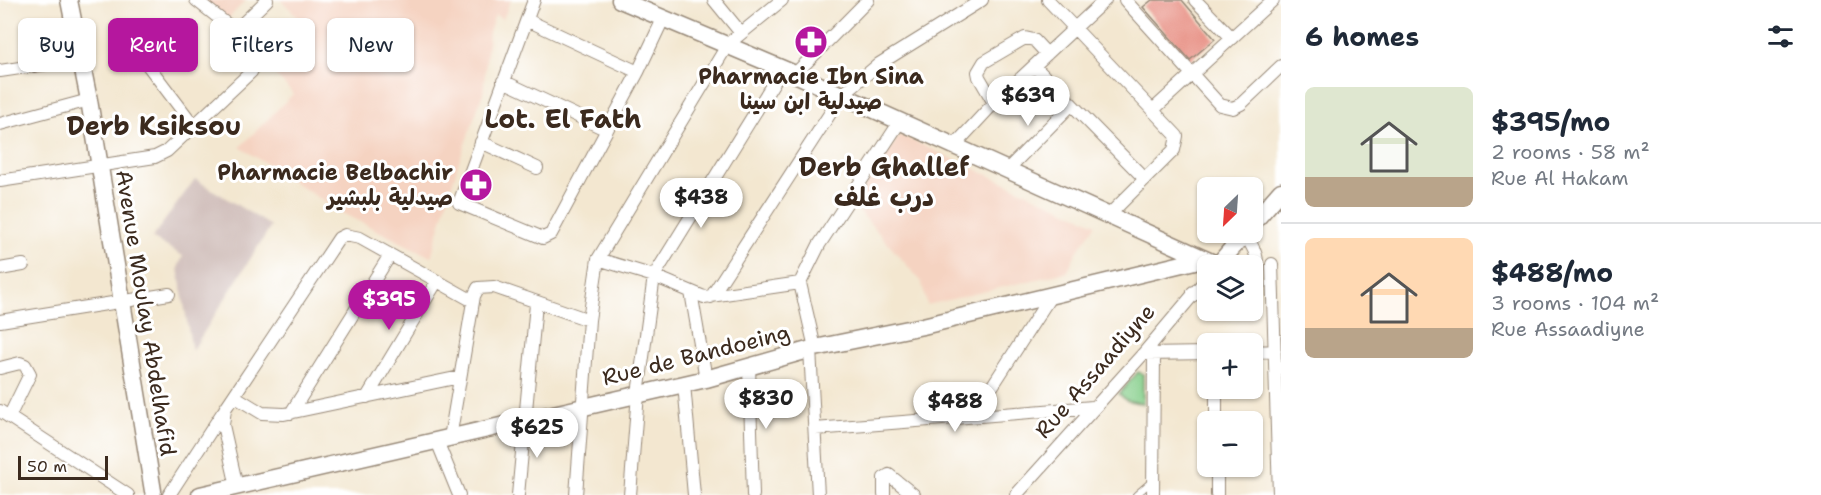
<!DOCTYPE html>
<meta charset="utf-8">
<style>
body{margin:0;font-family:"Shantell Sans","Playpen Sans Arabic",sans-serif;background:#f6f6f7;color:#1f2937;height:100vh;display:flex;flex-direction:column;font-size:22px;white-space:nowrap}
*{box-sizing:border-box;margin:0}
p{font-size:20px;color:#747a83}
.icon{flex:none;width:33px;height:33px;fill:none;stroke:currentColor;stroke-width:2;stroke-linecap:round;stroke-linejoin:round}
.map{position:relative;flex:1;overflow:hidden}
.side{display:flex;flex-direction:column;background:#fff;width:540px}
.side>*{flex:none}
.banner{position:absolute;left:18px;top:18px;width:570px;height:54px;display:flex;gap:12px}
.needle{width:39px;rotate:205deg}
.tools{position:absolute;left:1197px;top:177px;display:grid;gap:12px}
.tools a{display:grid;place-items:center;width:66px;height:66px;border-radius:9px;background:#fff;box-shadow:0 2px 4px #0004;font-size:30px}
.scale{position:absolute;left:18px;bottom:15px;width:90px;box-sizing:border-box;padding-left:6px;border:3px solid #3b2a1e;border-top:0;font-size:16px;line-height:21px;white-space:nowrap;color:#3b2a1e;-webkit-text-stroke:4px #fff;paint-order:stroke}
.price{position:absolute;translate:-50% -51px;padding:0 14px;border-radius:21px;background:#fff;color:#222;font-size:20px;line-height:39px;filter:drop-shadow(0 2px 3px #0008)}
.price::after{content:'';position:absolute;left:50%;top:36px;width:18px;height:14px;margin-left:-9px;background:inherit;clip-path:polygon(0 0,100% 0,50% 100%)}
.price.current{background:#b5179e;color:#fff}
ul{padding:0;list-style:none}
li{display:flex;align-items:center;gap:18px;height:150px;padding:0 24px}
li+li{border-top:2px solid #e0e1e3}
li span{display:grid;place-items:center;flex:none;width:168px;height:120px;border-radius:9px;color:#555}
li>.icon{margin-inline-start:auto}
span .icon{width:72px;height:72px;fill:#fffc;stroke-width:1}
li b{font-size:26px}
h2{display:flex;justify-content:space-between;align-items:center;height:72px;padding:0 24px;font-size:26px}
.chip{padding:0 21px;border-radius:9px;background:#fff;box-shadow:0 2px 4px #0004;font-size:21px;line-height:54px}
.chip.current{background:#b5179e;color:#fff}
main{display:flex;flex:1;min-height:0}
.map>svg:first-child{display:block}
.built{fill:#f5d3c1}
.industrial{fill:#d1c0bc}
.green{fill:#86cf8b;stroke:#607c54;stroke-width:1.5}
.building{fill:#e89185}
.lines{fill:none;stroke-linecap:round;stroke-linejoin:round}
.lane-casing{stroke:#978877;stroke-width:8}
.street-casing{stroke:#978877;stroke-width:14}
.secondary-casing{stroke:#978877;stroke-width:19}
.lane{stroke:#fff;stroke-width:6}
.street{stroke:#fff;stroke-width:12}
.secondary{stroke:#fff;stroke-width:16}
.labels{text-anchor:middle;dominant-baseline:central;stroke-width:6;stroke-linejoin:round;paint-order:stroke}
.poi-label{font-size:22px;font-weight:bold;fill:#3b2a1e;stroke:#fff}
.street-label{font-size:22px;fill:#3b2a1e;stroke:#fff}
.quarter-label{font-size:26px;font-weight:bold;fill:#3b2a1e;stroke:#fff}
</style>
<main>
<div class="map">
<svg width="1281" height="495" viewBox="0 0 1281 495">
<rect width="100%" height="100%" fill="#fff"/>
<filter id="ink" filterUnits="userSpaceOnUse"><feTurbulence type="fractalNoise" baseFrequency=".0167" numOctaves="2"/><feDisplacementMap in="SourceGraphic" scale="12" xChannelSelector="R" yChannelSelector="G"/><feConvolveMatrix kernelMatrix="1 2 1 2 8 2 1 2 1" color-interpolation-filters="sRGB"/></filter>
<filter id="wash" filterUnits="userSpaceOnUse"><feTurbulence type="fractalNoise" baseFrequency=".008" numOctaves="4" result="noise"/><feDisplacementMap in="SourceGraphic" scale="24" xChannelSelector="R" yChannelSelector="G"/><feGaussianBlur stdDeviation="1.35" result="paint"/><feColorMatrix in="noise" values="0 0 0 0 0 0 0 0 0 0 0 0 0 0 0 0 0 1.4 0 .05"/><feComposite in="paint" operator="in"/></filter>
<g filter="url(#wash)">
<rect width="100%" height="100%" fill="#f3e7d0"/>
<path class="built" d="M199,0h47l-18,19z
M281,0h230l-8,19 -8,-4 -6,17 -6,61 -25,71 -27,93 -89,-44 -102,-66 53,-53 -18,-20 39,-41z
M900,135l196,89 -20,29 -9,19 -140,33 -6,-24 -68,-77z"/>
<path class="industrial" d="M195,179l76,47 -79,125 -14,-83 5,-12 -31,-18z"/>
<path class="green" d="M1138,372l5,2v30l-17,-4 -7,-6z"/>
<g id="blocks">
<path class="building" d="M1152,0h30l33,39 -25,21 -47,-53z"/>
</g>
</g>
<g filter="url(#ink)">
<use href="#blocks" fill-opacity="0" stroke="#978877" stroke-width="1.5"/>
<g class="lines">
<g class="lane-casing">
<path id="lane" d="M1136,495l15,-13"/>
</g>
<g class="street-casing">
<path id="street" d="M534,0l-75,203 84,35 8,-4 87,-162 25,-53
M714,0l27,33
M1048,0l129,136 -3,14 -65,65
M1125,0l95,105 13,3 8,-4 40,-38
M1195,0l37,38
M527,20l111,52
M235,31l32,-31
M147,64l47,62
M1035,67l109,111
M0,71l80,-12
M795,74l73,-74
M503,81l104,49
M994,103l-15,-26 -1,-5 6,-10 41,-24 9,2 13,14
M1154,109l119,-109
M0,124l89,-24
M481,142l56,26
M953,147l41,-44 111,-103
M1007,170l64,-65
M0,181l155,-24 12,-6 84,-79 7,-14 -6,-14 -56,-44
M1244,234c10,13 19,29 8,44
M598,259l56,17 50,21 96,-14
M1272,264l7,231
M0,269l23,-4
M691,292l15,87
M1193,292l15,5
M711,297l131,-202 37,-31 103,-64
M0,321l169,-27
M815,348l-15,-65 19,-38 80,-122
M810,349l8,146
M1252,352l23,-1
M1146,354l62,-1
M749,366l4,129
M0,368l20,-5 5,2 5,9 -21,43
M684,384l10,111
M1216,388v34
M234,396l28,17 22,1 176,-37
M367,397l70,-116
M0,411l128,84
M291,413l99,-158
M973,416l77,-119
M815,429l278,-22
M450,438l24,-142 4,-8 16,-1 95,33
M437,441l22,54
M1217,466v29
M237,487l-14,-62 2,-16 114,-171 6,-3 15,3 113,63
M169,495l54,-83
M518,495l18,-191
M576,495l13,-175 9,-61 130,-215 54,-44
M630,495l8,-101 16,-118 128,-207
M884,495v-17l5,-3 25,20
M1016,495l127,-141 65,-77
M1153,495l1,-142"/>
</g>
<g class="secondary-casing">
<path id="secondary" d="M69,0l20,100 64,391
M620,0l175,74 423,191 28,-33
M1252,224l29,-33
M200,495l506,-116 109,-31 108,-22 280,-67"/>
</g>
<use href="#lane" class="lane"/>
<use href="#street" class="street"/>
<use href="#secondary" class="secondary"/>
</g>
</g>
<defs>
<g id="pharmacy-disc" transform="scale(1.725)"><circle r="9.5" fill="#b5179e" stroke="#fff"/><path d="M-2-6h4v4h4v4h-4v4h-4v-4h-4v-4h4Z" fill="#fff"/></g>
</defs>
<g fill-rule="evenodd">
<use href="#pharmacy-disc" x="811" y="42"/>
<use href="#pharmacy-disc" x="476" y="185"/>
</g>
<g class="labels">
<g class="poi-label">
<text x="811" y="76">Pharmacie Ibn Sina<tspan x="811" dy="25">صيدلية ابن سينا</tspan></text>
<text x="453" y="172" text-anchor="end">Pharmacie Belbachir<tspan x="453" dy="25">صيدلية بلبشير</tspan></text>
</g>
<g class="street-label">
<text transform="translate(146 313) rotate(81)">Avenue Moulay Abdelhafid</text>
<text transform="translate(696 355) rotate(-14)">Rue de Bandoeing</text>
<text transform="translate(1095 371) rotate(-49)">Rue Assaadiyne</text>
</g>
<g class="quarter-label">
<text x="563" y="118">Lot. El Fath</text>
<text x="154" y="125">Derb Ksiksou</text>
<text x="884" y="166">Derb Ghallef<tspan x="884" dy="30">درب غلف</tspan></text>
</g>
</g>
</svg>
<div class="tools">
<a><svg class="needle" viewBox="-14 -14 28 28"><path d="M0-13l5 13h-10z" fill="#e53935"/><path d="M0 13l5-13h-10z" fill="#747a83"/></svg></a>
<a><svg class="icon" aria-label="layers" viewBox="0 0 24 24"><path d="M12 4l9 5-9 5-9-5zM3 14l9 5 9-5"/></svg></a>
<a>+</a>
<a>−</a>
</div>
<div class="scale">50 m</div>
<b class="price" style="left:1028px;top:127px">$639</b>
<b class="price" style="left:701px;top:229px">$438</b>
<b class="price current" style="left:389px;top:331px">$395</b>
<b class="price" style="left:766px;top:430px">$830</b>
<b class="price" style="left:955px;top:433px">$488</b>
<b class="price" style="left:537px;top:459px">$625</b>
<div class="banner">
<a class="chip">Buy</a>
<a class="chip current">Rent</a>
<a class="chip">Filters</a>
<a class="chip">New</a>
</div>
</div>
<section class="side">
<h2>6 homes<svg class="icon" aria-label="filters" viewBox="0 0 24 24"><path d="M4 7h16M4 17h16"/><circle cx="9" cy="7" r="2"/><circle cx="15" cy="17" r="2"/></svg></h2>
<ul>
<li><span style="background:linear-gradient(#dfe7d0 75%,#b9a48a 0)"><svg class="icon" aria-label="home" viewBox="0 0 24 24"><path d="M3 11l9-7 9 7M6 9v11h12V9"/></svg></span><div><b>$395/mo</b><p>2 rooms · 58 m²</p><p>Rue Al Hakam</p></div></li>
<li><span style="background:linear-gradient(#ffd9b3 75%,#b9a48a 0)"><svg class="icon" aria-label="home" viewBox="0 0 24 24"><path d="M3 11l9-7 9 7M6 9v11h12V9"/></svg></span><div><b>$488/mo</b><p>3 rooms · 104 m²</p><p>Rue Assaadiyne</p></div></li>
</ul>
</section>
</main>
